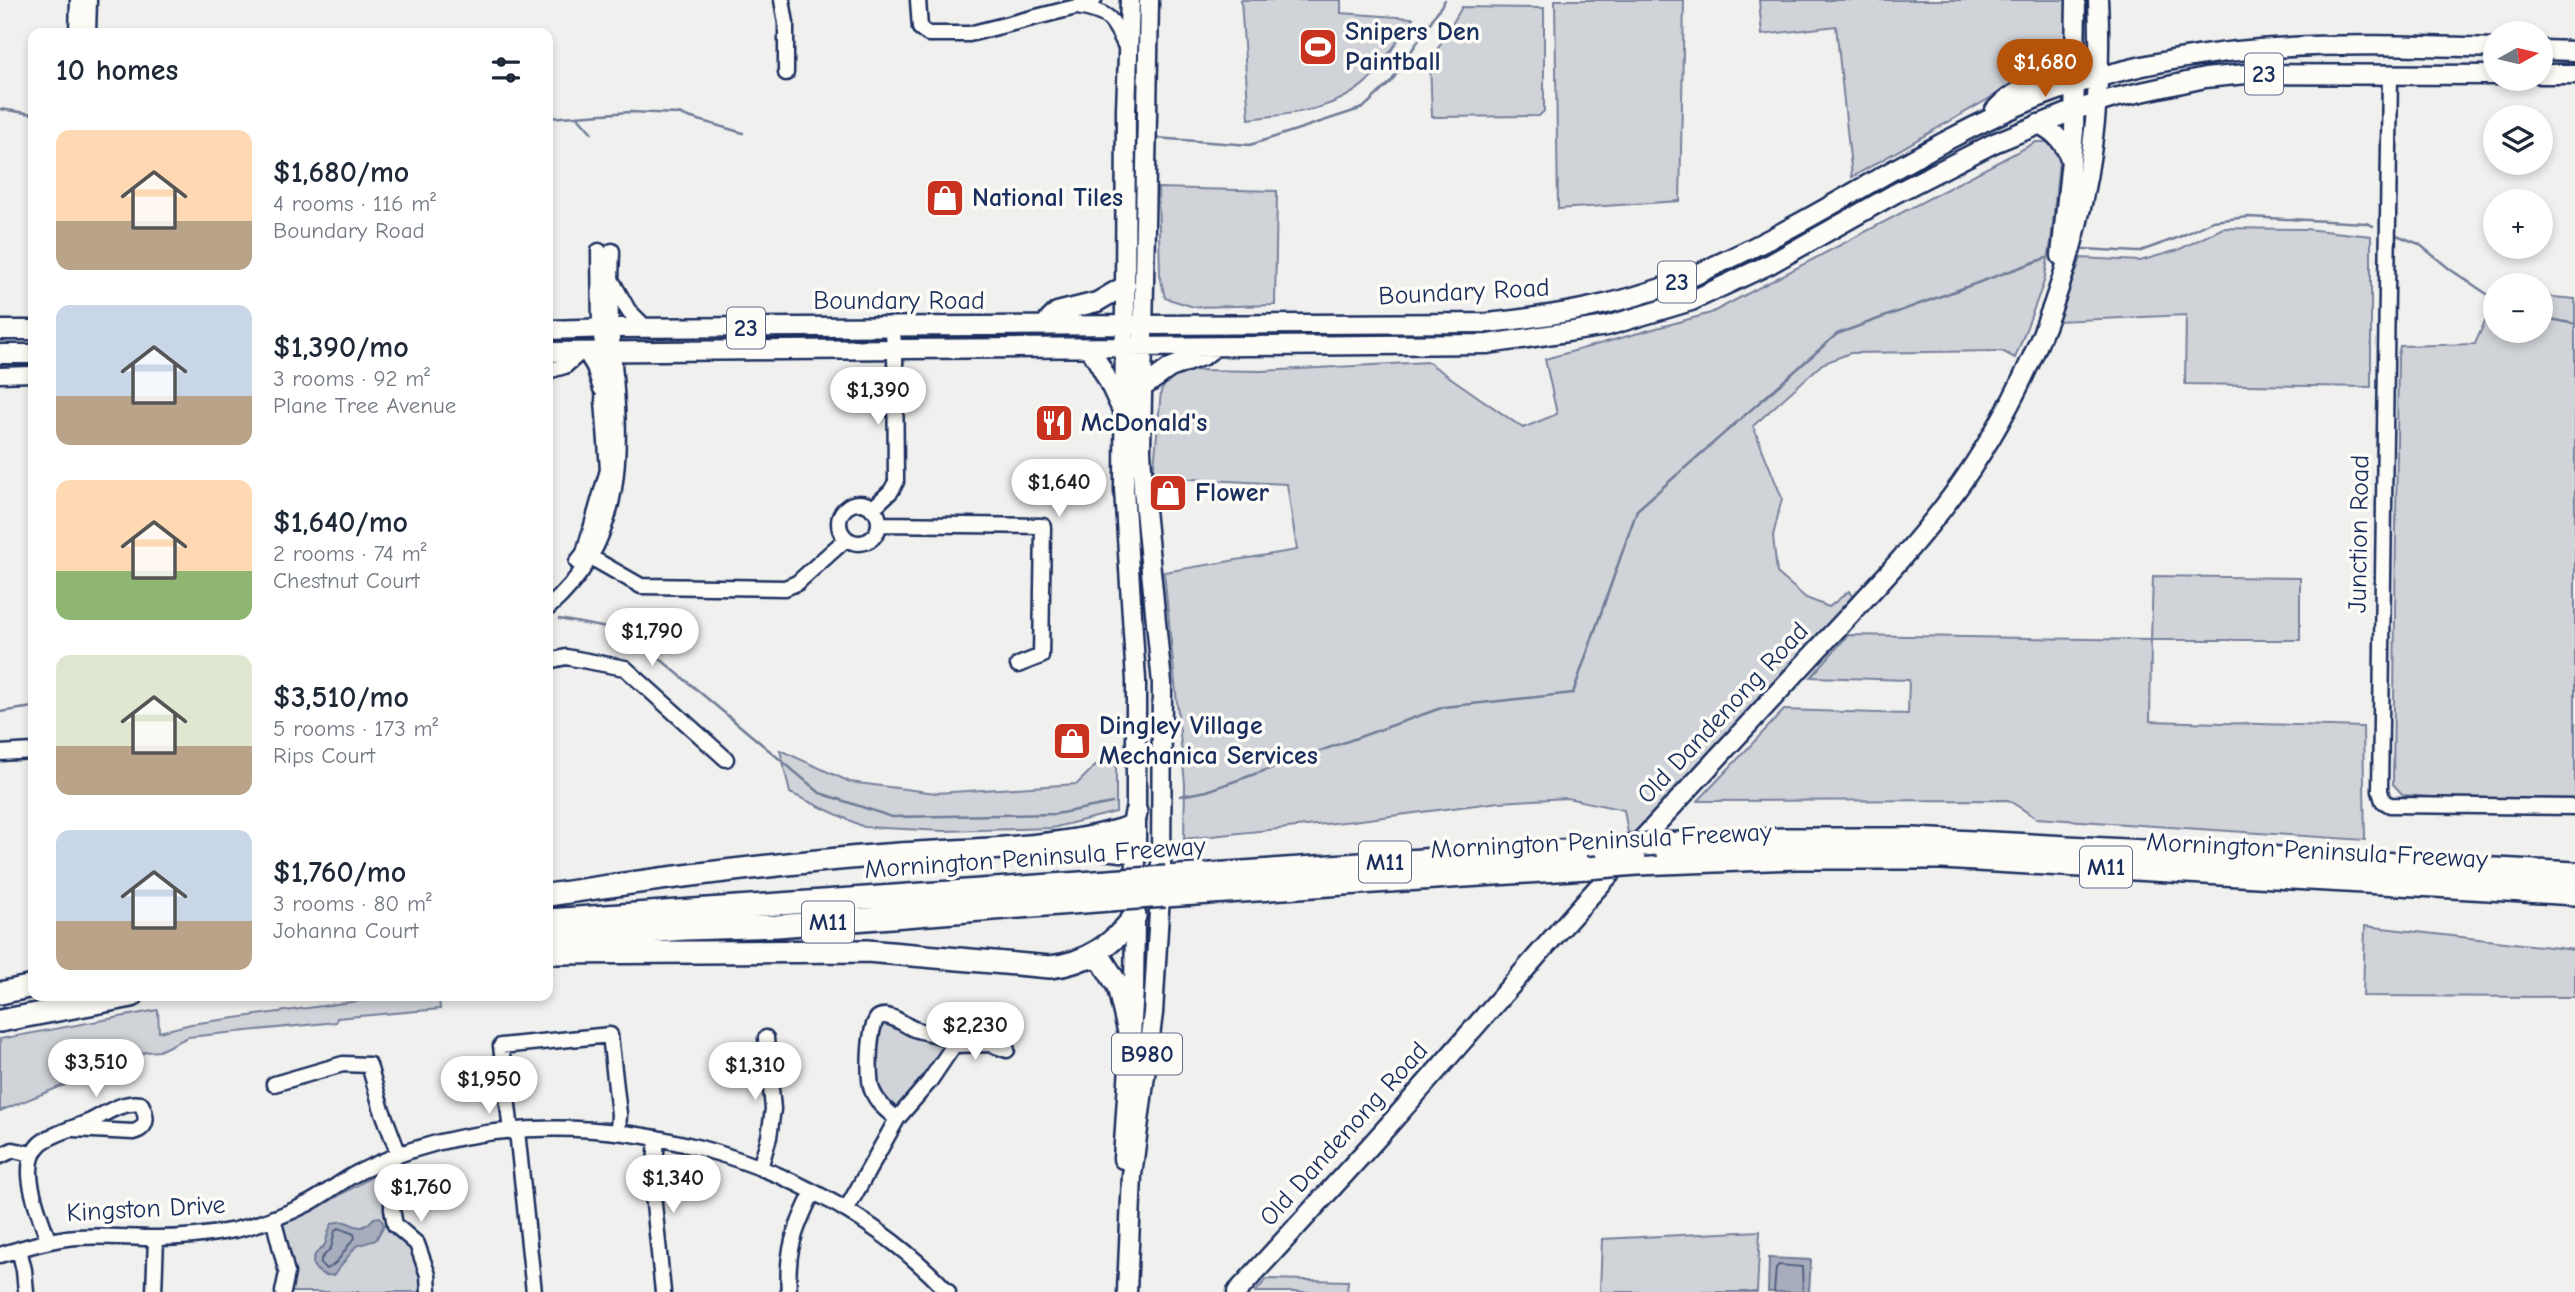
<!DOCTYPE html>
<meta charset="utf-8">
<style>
body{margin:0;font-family:"Comic Neue",sans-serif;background:#f6f6f7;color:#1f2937;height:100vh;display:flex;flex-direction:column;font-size:26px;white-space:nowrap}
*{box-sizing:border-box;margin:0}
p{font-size:23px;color:#747a83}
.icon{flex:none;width:38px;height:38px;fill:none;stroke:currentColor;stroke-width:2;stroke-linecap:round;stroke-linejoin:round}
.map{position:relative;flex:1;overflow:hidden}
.details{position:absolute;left:28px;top:28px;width:525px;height:973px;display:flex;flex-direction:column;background:#fff;border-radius:14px;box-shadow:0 4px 10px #0003}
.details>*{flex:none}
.needle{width:46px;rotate:82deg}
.fabs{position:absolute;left:2483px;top:21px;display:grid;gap:14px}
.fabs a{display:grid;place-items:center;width:70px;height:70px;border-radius:50%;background:#fff;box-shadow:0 4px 10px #0003;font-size:35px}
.price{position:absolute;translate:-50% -60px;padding:0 16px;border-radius:24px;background:#fff;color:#222;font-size:23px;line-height:46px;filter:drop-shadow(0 2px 4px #0008)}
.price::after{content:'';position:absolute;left:50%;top:42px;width:21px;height:16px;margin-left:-10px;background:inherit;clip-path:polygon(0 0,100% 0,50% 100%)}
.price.active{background:#b45309;color:#fff}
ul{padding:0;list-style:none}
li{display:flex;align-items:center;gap:21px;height:175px;padding:0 28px}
li span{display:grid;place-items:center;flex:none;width:196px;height:140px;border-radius:14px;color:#555}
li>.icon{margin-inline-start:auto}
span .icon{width:84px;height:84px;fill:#fffc;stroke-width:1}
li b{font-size:30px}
h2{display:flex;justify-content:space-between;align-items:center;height:84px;padding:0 28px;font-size:30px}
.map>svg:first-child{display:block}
.green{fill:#d0d3d8;stroke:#76819b;stroke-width:2}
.water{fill:#a7adbd;stroke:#6f7b97;stroke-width:2}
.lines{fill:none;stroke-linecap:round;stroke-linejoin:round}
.shore{stroke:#536184;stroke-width:2}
.stream{stroke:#6f7b97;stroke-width:2.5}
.minor-casing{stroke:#1b2f5e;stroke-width:19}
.major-casing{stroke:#1b2f5e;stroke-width:23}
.highway-casing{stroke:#1b2f5e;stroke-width:26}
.minor{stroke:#fdfcf7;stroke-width:14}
.major{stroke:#fdfcf7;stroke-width:18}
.highway{stroke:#fdfcf7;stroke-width:21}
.highway-bridge-casing{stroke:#1b2f5e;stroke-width:26;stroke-linecap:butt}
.highway-bridge{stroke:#fdfcf7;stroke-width:21}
.labels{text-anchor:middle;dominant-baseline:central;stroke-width:7;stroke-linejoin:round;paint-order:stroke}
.shield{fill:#fdfcf7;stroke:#5f6c8c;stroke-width:2}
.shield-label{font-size:24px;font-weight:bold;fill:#1b2f5e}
.poi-label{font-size:26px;font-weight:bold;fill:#1b2f5e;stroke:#fdfcf7;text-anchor:start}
.street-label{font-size:26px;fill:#1b2f5e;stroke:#fdfcf7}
</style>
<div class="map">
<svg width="2575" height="1292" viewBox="0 0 2575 1292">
<rect width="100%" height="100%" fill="#f0f0ee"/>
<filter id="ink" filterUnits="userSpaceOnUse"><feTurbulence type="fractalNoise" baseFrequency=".0143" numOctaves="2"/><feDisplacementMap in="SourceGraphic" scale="14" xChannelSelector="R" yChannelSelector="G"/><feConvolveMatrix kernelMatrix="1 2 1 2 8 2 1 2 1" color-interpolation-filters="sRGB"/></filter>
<g filter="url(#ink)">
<path class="green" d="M1241,0h100v13l72,5c-13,18 -25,40 -40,57 -30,35 -82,39 -124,44z
M1555,0h129l-4,201 -122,8z
M1759,0h310l1,46 -10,15 -47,24 -161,92 -16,-151 -74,9z
M1462,7l82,1v103l-5,5 -107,1 -2,-55z
M2036,142h11l10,10 2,9 -8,81 -7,40 -29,76 -13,-7 -152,2 -28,11 -69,62 29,72 -9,38 4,37 29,25 23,9 20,-16 4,7 -160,171 -50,63 -15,1 -4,-23 -57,-12 -68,4 -146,19 -169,18 1,-55 -21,-212 133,-22 -10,-66 -134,-7 8,-86 8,-12 26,-9 66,1 167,-9 95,66 34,-14 -12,-55 166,-46z
M1158,188l119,3 -2,114 -81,2 -29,-9 -5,-23z
M2223,228l82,1 66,7v151l-186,-3 1,-69 -128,6 23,-63 59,3 38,-11z
M2541,296l34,3v502l-105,-1 -67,-5 -10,-11 5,-428 2,-10 75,-2 10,-23 10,-9 1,19h45z
M2153,576l147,2v62h-149l-1,81 213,6 2,113 -329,-22 -28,-18 -310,1 86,-91 124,4 1,-34 -98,-3 37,-42 303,5z
M1116,745v67l-64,16 -109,3 -79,-4 -74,-34 -10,-43 70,32 86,11 141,-9z
M2365,926l210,24v47l-212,-1z
M394,996h45l1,13 -103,9 -1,4 -148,15 -29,14 -13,1 -146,59v-72l158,-29 1,22 32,-8z
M882,1020l62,21 1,9 -45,57 -8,2 -18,-20 4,-67z
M384,1170l4,32 26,43 11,47h-133l-1,-33 -9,-35 32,-14z
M1760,1231l-3,61h-157l2,-53z
M1267,1279l81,2 -1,11h-92z"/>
<path class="water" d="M380,1217l4,8 -8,15 -20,6 -22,29c-12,2 -26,-7 -19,-20 2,-4 6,-6 9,-9 4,-7 3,-15 8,-22 21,-10 23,16 42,-6z
M1769,1258l42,2 -2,32h-41z"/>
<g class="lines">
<path class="shore" d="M339,1228l15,6 1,4c-10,9 -17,28 -29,31l-5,-5v-5l10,-11 4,-17z
M1774,1292l2,-24 3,-3 23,2 1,25"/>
<path class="stream" d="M0,109l33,5
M578,117l14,16
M548,118l82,-6 48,2 65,19
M1155,138l95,7 113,-37 28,-26 54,-82
M2394,234l25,10 32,26 45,30
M2084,249l54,3 39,-14 36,-17 35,-4 118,6 7,3
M2541,317l34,7
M559,619l69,13 192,161 72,24 164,-3 56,-11
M0,712l33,-5
M1180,796l27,-5 237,-84 129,-14 64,-183 200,-176 209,-76"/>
<g class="minor-casing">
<path id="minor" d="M782,0l4,23v50
M918,0l2,28 8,6h41l107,-27 18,-7
M1078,7c34,6 35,13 49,42
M77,33l1,-33
M88,33l1,-33
M2390,75l-10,716 3,10 7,4 185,2
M612,281l16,29 18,18
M585,352l9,15 7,22
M548,371l17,-5 16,-14
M0,375l33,-1
M839 523a20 20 0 1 1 40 0a20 20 0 1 1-40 0Z
M872,509l19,-18 5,-9 -1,-132 -3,-23
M879,524l164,2 -2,130 -23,9
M585,554l56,32 144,2 12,-5 49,-44
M577,562l7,-9 24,-83 -5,-70 3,-29 -6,-42 -1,-78
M548,608c88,-76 71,-178 63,-281 -1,-25 0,-51 1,-76
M548,661l18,-4 59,11 101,91
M0,753l33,-2
M954,1045l36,-1 17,6
M274,1084l69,-20 26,1 12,42 18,48
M511,1131l-10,-85 109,-11 9,79 -1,18
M517,1131l17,161
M657,1138l-4,56 10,98
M0,1156l13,-6 19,4
M385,1161l7,22v26l3,16 22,19 11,31 1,17
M760,1168l9,-31 4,-28 -7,-71
M846,1210l51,-91 32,-37 25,-37c-13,-12 -25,-11 -40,-16 -10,-4 -24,-17 -35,-12 -11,5 -11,62 -7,73 5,13 15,21 25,29
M273,1218l14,55 -4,19
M48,1240c-8,-26 -32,-75 -7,-97 11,-9 36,-16 50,-22 15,-8 32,-20 50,-17 7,13 7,24 -8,28l-60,-3
M19,1249l5,21 2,22
M0,1255c26,-8 50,-16 77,-18 26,-2 53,1 79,1 26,0 53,-3 79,-8 25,-6 51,-15 74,-27 17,-9 32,-22 50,-31 17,-8 35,-16 53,-22 180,-58 408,5 536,142
M154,1292l2,-54
M789,1292c-3,-41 6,-64 24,-100"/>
</g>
<g class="major-casing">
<path id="major" d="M2541,50l34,1
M2541,74h34
M1995,110c23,-25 59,-31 81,-56
M2038,124c17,7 28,20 33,38
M2061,256l13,-125 2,-131
M1043,326l14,-14 40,-10 29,-17
M0,330h33
M548,330l64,-2 876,-5c67,-7 130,-18 193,-42 16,-6 32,-15 48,-22 105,-49 201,-118 308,-161 152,-60 299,-55 459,-50
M1089,348c16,22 24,45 36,68
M548,352l940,-8 119,-18 84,-25 79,-37 124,-70 100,-51 81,-33 39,-12 91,-20 41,-4 250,1
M0,354h33
M1142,388l28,-20 34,-13 9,-7
M1123,1159l11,-170 2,-137v-172l-12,-191 2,-379 4,-110
M1127,1292l5,-117 21,-162 8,-135 1,-195 -19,-194 -2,-39 8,-450
M1237,1292c50,-55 101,-110 151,-166 75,-84 147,-170 223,-253 69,-75 138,-149 207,-224 49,-53 100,-105 142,-164 99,-141 147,-314 138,-485"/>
</g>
<g class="highway-casing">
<path id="highway" d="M1656,844l130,-5h128l661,34
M1078,846l58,6
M1637,864l158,-6h147l633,36
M1166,877l438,-29
M548,895c112,-17 224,-31 337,-40 77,-6 168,-4 242,-27l7,-5 2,-11
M1165,896l422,-28
M548,920l561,-39
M548,939l137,-10 92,-3 332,-26
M548,953l319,-2 183,16c37,-4 63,-22 85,-51
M1090,957l12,3 16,26 12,50
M0,993l33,-7
M0,1021l132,-25"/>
</g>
<use href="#minor" class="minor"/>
<use href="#major" class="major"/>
<use href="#highway" class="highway"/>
<g class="highway-bridge-casing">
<path id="highway-bridge" d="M1604,848l52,-4
M1587,868l50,-4
M1109,881l57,-4
M1109,900l56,-4"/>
</g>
<use href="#highway-bridge" class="highway-bridge"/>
</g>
</g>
<defs>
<g id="stadium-square" transform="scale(2.0125)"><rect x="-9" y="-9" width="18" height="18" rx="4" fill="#c8321e" stroke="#fdfcf7"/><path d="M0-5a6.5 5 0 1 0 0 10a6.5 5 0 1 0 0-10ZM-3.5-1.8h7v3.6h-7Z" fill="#fff"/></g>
<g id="shop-square" transform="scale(2.0125)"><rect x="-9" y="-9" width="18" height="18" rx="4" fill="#c8321e" stroke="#fdfcf7"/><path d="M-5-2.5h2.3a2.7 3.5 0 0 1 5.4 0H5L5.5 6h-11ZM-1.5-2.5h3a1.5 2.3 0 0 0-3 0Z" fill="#fff"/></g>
<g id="restaurant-square" transform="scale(2.0125)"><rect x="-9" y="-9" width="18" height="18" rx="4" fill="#c8321e" stroke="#fdfcf7"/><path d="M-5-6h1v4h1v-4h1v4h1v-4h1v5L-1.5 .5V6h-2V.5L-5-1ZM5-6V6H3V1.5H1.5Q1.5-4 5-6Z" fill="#fff"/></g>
</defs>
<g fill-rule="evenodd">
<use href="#stadium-square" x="1318" y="47"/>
<use href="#shop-square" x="945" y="198"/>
<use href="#restaurant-square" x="1054" y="423"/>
<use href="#shop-square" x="1168" y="493"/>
<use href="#shop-square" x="1072" y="741"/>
</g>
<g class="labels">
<g class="shield">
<rect x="2245" y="53.5" width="38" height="41" rx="5"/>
<rect x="1658" y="261.5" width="38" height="41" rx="5"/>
<rect x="727" y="307.5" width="38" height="41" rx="5"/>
<rect x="1359" y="841.5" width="52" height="41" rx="5"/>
<rect x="2080" y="846.5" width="52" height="41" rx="5"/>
<rect x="802" y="901.5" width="52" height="41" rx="5"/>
<rect x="1112" y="1033.5" width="70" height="41" rx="5"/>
</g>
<g class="shield-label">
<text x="2264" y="74">23</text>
<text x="1677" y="282">23</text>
<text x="746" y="328">23</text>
<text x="1385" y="862">M11</text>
<text x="2106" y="867">M11</text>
<text x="828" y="922">M11</text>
<text x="1147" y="1054">B980</text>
</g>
<g class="poi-label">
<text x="1345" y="32">Snipers Den<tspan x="1345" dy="30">Paintball</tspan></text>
<text x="972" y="198">National Tiles</text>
<text x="1081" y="423">McDonald's</text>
<text x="1195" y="493">Flower</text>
<text x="1099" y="726">Dingley Village<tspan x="1099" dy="30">Mechanica Services</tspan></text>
</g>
<g class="street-label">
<text transform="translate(1464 292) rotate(-3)">Boundary Road</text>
<text x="899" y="301">Boundary Road</text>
<text transform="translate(2359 534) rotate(-89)">Junction Road</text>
<text transform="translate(1723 713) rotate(-47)">Old Dandenong Road</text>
<text transform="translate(1601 841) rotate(-3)">Mornington Peninsula Freeway</text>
<text transform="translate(2317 851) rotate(3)">Mornington Peninsula Freeway</text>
<text transform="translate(1035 858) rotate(-4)">Mornington Peninsula Freeway</text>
<text transform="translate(1344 1134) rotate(-48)">Old Dandenong Road</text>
<text transform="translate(146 1209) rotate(-3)">Kingston Drive</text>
</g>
</g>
</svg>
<div class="fabs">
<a><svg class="needle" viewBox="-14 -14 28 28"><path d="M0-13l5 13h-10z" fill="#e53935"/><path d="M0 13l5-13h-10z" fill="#747a83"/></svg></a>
<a><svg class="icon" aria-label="layers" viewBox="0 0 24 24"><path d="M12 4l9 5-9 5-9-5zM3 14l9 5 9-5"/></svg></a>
<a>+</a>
<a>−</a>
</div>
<b class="price active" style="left:2045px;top:99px">$1,680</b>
<b class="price" style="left:878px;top:427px">$1,390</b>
<b class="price" style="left:1059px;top:519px">$1,640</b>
<b class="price" style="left:652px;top:668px">$1,790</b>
<b class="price" style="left:975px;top:1062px">$2,230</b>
<b class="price" style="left:96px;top:1099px">$3,510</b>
<b class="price" style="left:755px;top:1102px">$1,310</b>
<b class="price" style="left:489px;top:1116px">$1,950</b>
<b class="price" style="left:673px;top:1215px">$1,340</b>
<b class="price" style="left:421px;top:1224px">$1,760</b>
<section class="details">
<h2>10 homes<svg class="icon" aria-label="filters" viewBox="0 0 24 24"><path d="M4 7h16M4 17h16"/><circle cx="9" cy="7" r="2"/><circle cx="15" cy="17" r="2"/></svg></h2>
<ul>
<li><span style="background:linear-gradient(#ffd9b3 65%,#b9a48a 0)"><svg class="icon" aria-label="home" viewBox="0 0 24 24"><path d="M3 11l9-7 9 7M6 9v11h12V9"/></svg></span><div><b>$1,680/mo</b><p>4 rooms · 116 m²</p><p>Boundary Road</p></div></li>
<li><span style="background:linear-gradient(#c9d6e8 65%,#b9a48a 0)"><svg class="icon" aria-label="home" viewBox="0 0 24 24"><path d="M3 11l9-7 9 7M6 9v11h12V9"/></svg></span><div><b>$1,390/mo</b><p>3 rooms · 92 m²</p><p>Plane Tree Avenue</p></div></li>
<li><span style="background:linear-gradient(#ffd9b3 65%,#8fb573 0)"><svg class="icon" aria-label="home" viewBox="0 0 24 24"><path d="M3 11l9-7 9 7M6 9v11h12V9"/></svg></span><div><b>$1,640/mo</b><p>2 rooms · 74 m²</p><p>Chestnut Court</p></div></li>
<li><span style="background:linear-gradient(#dfe7d0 65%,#b9a48a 0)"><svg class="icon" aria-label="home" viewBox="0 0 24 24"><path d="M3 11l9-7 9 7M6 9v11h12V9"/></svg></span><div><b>$3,510/mo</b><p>5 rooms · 173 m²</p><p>Rips Court</p></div></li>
<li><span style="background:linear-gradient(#c9d6e8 65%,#b9a48a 0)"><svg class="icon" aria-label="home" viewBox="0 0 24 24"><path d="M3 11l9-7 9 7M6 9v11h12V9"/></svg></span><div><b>$1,760/mo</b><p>3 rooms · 80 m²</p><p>Johanna Court</p></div></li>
</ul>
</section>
</div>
